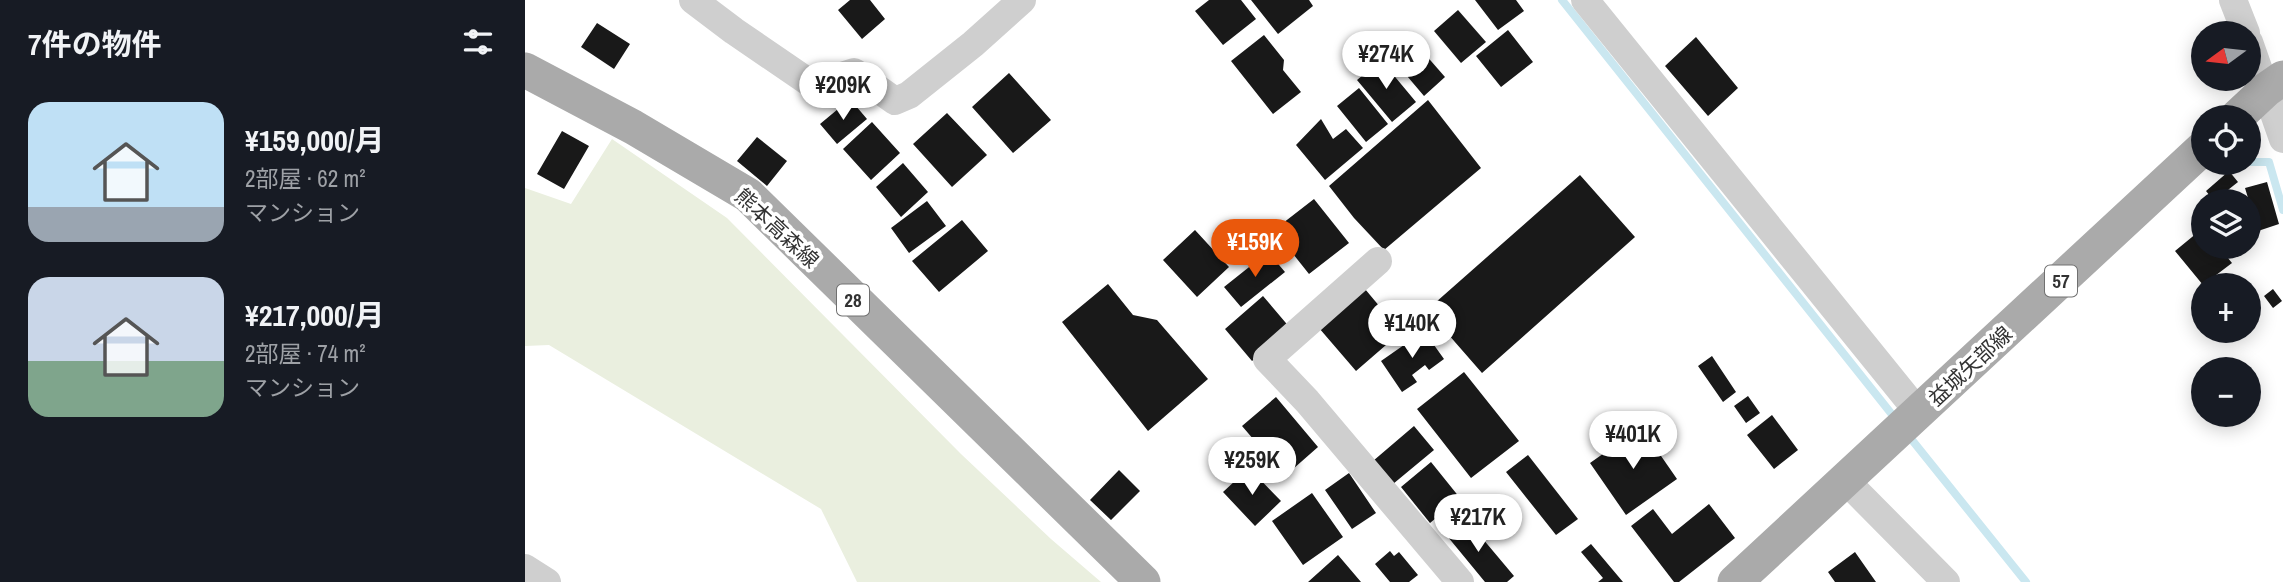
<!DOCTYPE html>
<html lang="ja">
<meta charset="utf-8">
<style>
body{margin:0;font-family:"Archivo Narrow","Noto Sans JP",sans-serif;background:#242831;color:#f1f3f6;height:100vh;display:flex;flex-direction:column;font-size:26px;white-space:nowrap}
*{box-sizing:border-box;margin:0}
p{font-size:23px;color:#9ea1a6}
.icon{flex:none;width:38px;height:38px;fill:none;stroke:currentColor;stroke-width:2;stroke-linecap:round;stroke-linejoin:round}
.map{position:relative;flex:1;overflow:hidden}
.drawer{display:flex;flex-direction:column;background:#171b24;width:525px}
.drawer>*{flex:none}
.needle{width:46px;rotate:255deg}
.fabs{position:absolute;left:1666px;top:21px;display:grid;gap:14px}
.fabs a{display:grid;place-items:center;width:70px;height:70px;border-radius:50%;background:#171b24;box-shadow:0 4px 18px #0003;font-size:35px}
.price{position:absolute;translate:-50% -60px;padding:0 16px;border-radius:24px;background:#fff;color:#222;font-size:23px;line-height:46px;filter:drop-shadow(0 2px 4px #0008)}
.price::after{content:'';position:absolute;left:50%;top:42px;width:21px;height:16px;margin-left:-10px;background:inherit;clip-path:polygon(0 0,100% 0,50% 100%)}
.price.selected{background:#ea580c;color:#fff}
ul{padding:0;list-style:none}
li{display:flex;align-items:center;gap:21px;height:175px;padding:0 28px}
li span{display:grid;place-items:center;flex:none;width:196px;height:140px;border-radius:21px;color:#555}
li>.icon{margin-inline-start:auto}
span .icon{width:84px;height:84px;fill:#fffc;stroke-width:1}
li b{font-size:30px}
h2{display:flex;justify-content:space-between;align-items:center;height:84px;padding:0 28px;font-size:30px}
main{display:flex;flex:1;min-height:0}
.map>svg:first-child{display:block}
.green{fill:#eaefdf}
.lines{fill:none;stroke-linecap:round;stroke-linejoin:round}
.stream{stroke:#cae7f0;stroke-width:8}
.building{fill:#191919}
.minor{stroke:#cfcfcf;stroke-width:28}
.major{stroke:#aaa;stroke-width:35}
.labels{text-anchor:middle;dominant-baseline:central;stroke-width:7;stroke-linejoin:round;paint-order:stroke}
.shield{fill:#fff;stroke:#707070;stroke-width:2}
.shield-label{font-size:19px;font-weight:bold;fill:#323232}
.street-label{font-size:21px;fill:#323232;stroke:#fff}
</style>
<main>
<section class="drawer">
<h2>7件の物件<svg class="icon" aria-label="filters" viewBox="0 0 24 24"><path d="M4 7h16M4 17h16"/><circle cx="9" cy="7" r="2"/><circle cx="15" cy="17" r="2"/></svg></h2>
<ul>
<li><span style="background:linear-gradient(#bfe0f5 75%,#9aa5b1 0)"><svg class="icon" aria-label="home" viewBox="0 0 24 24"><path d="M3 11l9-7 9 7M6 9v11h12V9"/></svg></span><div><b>¥159,000/月</b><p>2部屋 · 62 m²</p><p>マンション</p></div></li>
<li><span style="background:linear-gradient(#c9d6e8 60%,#7fa58c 0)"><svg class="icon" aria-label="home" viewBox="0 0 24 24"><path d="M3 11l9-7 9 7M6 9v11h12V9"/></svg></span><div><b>¥217,000/月</b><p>2部屋 · 74 m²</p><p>マンション</p></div></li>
</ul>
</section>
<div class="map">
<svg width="1758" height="582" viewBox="0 0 1758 582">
<rect width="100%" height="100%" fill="#fff"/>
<path class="green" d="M87,139l115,79 234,236 90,85 50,43h-244l-36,-73 -272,-164 -24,1v-158l46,16z"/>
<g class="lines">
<path class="stream" d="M1037,0l336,422
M1724,162h20l14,48
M1383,435l118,147"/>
</g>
<path class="building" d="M325,0h20l15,19 -23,20 -24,-29z
M684,0h32l15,19 -33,26 -28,-34z
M726,0h58l4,6 -35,28z
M950,0h41l8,11 -26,19z
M933,10l28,32 -25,21 -27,-32z
M72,23l33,21 -16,25 -33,-22z
M983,30l25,32 -32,25 -25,-31z
M739,35l20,25 -1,10 18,22 -28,22 -42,-53z
M1171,37l42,51 -30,28 -43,-50z
M892,45l28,32 -21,19 -28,-33z
M856,60l35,42 -24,20 -35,-42z
M484,73l42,47 -38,33 -41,-46z
M834,88l29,36 -22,18 -29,-36z
M325,99l17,20 -30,25 -17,-20z
M903,100l53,68 -97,82 -30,-32 -25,-32z
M422,113l40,42 -35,32 -39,-43z
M796,119l12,20 13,-10 17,19 -38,32 -29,-35z
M347,122l28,31 -29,27 -28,-31z
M37,131l27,15 -25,43 -27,-15z
M232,137l30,24 -20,25 -30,-25z
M378,163l25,29 -27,25 -25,-30z
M1704,171l9,11 -24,19 -8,-10z
M1055,175l55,62 -153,136 -55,-63z
M1742,182l12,42 -21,7 -13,-43z
M789,199l35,44 -40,31 -35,-44z
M402,201l19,25 -37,27 -18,-25z
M437,220l26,31 -49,41 -27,-31z
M1678,228v19h16l13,16 -29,22 -28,-34z
M670,230l34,37 -32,30 -34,-37z
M743,252l17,20 -44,35 -17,-20z
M583,284l25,31 24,5 51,59 -60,52 -86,-109z
M840,289l36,43 -45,39 -37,-43z
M1748,289l9,12 -9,7 -9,-12z
M1724,291l11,9 -11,14z
M738,296l28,33 -39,32 -27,-32z
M899,331l20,28 -15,11 -4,-5 -13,10 5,7 -15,10 -21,-31z
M1187,356l24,36 -13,10 -25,-36z
M939,372l55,69 -48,37 -54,-69z
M1223,396l12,17 -14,10 -12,-17z
M751,397l42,50 -33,29 -43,-50z
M1247,415l26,35 -24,19 -27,-34z
M889,426l20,24 -41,34 -20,-23z
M1116,427l36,52 -51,36 -36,-52z
M1003,455l50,64 -22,16 -50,-63z
M906,462l29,36 -30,25 -29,-36z
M724,468l32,33 -26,25 -32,-34z
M594,470l21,21 -29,29 -21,-20z
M824,473l27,40 -24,16 -27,-39z
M787,493l31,44 -40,28 -31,-44z
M1184,504l26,34 -56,44h-5l-43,-56 22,-17 19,25z
M931,520l10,11 6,-5 42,50 -7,6h-22l-42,-51z
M1066,544l32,38h-25l5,-4 -22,-26z
M865,551l4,5 5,-4 19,23 -9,7h-19l-15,-18z
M1330,552l21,30h-41l-7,-10z
M813,555l23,27h-53z"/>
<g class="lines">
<path class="minor" d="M168,0l41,31 79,54 41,-13 41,29 14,-6 64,-51 49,-44
M1060,0l334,413
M1708,0l13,33
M1724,42l34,97
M853,261l-111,98 40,42 153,181
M1320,480l101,102
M0,568l22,14"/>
<path class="major" d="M0,70l108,57 115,68 395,387
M1712,117l30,-28 16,-11
M1210,582l468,-434"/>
</g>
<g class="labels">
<g class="shield">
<rect x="1520" y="265.5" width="32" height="31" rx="5"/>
<rect x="312" y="284.5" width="32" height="31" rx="5"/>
</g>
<g class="shield-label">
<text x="1536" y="281">57</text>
<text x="328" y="300">28</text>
</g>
<g class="street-label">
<text transform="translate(252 228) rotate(43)">熊本高森線</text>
<text transform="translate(1445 366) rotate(-43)">益城矢部線</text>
</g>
</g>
</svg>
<div class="fabs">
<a><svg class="needle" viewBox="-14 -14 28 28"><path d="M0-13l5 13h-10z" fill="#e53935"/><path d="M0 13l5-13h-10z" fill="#9ea1a6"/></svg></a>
<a><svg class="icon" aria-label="locate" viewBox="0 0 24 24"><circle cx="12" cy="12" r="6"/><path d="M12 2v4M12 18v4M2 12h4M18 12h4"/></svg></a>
<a><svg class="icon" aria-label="layers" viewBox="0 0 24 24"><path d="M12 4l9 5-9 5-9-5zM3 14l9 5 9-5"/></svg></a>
<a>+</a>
<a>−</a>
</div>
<b class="price" style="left:861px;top:91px">¥274K</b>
<b class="price" style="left:318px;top:122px">¥209K</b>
<b class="price selected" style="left:730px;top:279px">¥159K</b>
<b class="price" style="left:887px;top:360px">¥140K</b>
<b class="price" style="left:1108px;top:471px">¥401K</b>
<b class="price" style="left:727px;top:497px">¥259K</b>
<b class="price" style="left:953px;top:554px">¥217K</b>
</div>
</main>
